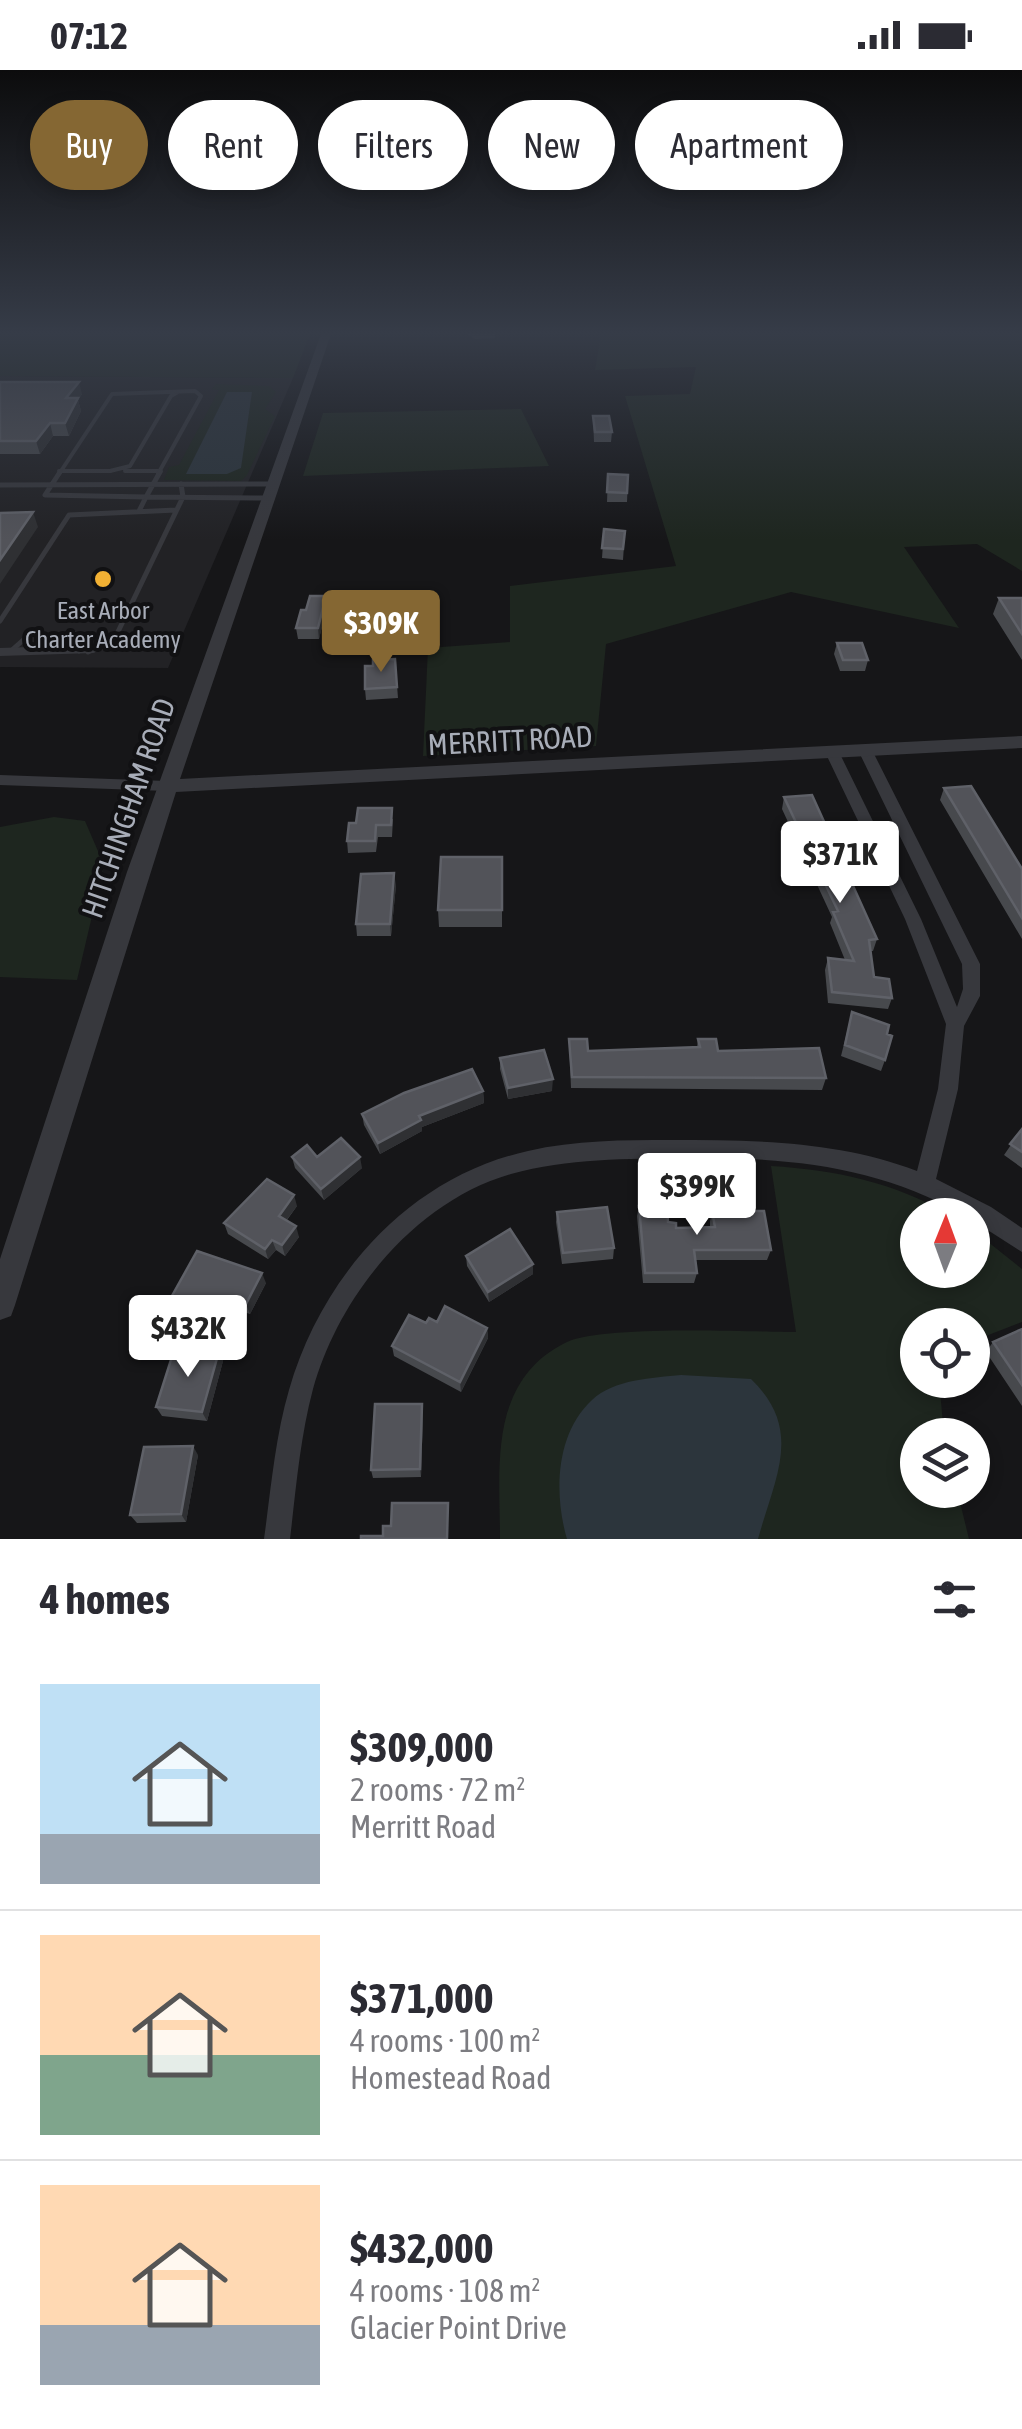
<!DOCTYPE html>
<meta charset="utf-8">
<style>
body{margin:0;font-family:"Asap Condensed",sans-serif;background:#f2f2f3;color:#2b2b33;height:100vh;display:flex;flex-direction:column;font-size:38px;white-space:nowrap}
*{box-sizing:border-box;margin:0}
p{font-size:32px;color:#7c7c81}
.icon{flex:none;width:55px;height:55px;fill:none;stroke:currentColor;stroke-width:2;stroke-linecap:round;stroke-linejoin:round}
.map{position:relative;height:1469px;overflow:hidden}
.details{display:flex;flex-direction:column;background:#fff;flex:1}
.details>*{flex:none}
.guide{position:absolute;left:30px;top:30px;width:962px;height:90px;display:flex;gap:20px}
.needle{width:65px;rotate:1deg}
.controls{position:absolute;left:900px;top:1128px;display:grid;gap:20px}
.controls a{display:grid;place-items:center;width:90px;height:90px;border-radius:50%;background:#fff;box-shadow:0 5px 15px #0003;font-size:50px}
.price{position:absolute;translate:-50% -85px;padding:0 22px;border-radius:10px;background:#fff;color:#222;font-size:32px;line-height:65px;filter:drop-shadow(0 2px 5px #0008)}
.price::after{content:'';position:absolute;left:50%;top:60px;width:30px;height:22px;margin-left:-15px;background:inherit;clip-path:polygon(0 0,100% 0,50% 100%)}
.price.current{background:#856733;color:#fff}
ul{padding:0;list-style:none}
li{display:flex;align-items:center;gap:30px;height:250px;padding:0 40px}
li+li{border-top:2px solid #e1e1e2}
li span{display:grid;place-items:center;flex:none;width:280px;height:200px;border-radius:0px;color:#555}
li>.icon{margin-inline-start:auto}
span .icon{width:120px;height:120px;fill:#fffc;stroke-width:1}
li b{font-size:42px}
h2{display:flex;justify-content:space-between;align-items:center;height:120px;padding:0 40px;font-size:42px}
.chip{padding:0 35px;border-radius:45px;background:#fff;box-shadow:0 5px 15px #0003;font-size:35px;line-height:90px}
.chip.current{background:#856733;color:#fff}
.status{display:flex;justify-content:space-between;align-items:center;height:70px;padding:0 50px;background:#fff;direction:ltr}
.status svg{height:28px;fill:currentColor}
.map>svg:first-child{display:block}
.built{fill:#222225}
.green{fill:#1e261f}
.water{fill:#2c353c}
.lines{fill:none;stroke-linecap:round;stroke-linejoin:round}
.service-far2{stroke:#37383d;stroke-width:4}
.service-far1{stroke:#37383d;stroke-width:5}
.service{stroke:#37383d;stroke-width:8}
.minor{fill:#37383d;fill-rule:evenodd}
.tertiary{fill:#37383d;fill-rule:evenodd}
.wall{fill:#47494d}
.shaded-wall{fill:#2f3033}
.building{fill:#525359;stroke:#5f6168;stroke-width:2.5}
.poi-dot{fill:#f2b134;stroke:#111113;stroke-width:4}
.labels{text-anchor:middle;dominant-baseline:central;stroke-width:8;stroke-linejoin:round;paint-order:stroke}
.far-poi-label{font-size:25px;fill:#a8adb8;stroke:#111113}
.street-label{font-size:30px;fill:#a8adb8;stroke:#111113}
</style>
<div class="status"><b>07:12</b><svg viewBox="0 0 49 12"><path d="M0 12V9h3v3zM5 12V6h3v6zM10 12V3h3v9zM15 12V0h3v12zM26 1h20v11H26zM47 4h2v5h-2z"/></svg></div>
<div class="map">
<svg width="1022" height="1469" viewBox="0 0 1022 1469">
<rect width="100%" height="100%" fill="#161618"/>
<path class="built" d="M0,306l293,2 -125,290 -168,-1z"/>
<path class="green" d="M0,264h310l-17,44 -293,-2z
M601,264h421v237l-45,-27 -73,3 55,81 -168,-36 -185,52 -10,102 -173,10 5,-108 82,-6v-56l166,-20 -51,-170 65,-2 6,-27 -101,3z
M216,314l53,2 7,6 -11,17 10,7 -28,59 -6,6 -77,-1 5,-13 10,-2 40,-75 -7,-1z
M521,339l28,57 -246,10 20,-63z
M54,747l31,4 19,44 -27,115 -77,-3v-150z
M771,1096c65,4 122,16 179,49h-32v55h54l1,-40 49,39v53l-49,19 -1,-16h-54v55h21l5,55h-26v55h39l12,49h-469c0,-42 -5,-98 11,-137 11,-28 29,-47 56,-60 37,-17 182,-10 229,-10z"/>
<path class="water" d="M227,322h25l-11,76 -14,6h-41z
M681,1305l70,4c53,51 24,98 7,160h-191c-13,-44 -12,-105 25,-139 22,-21 61,-22 89,-25z"/>
<g class="lines">
<path class="service-far2" d="M59,401h52
M110,401l20,-5 41,-70 7,-4
M125,401h36
M59,404l53,-80 83,-3 6,5 -43,78"/>
<path class="service-far1" d="M60,402l-15,23 101,2
M0,415l274,-1
M146,427l14,-25
M146,427l123,1
M139,441l7,-14
M0,551l69,-106 107,-5
M75,564l-2,9 6,8
M12,580l18,-16
M88,582l26,-12 69,-143 -2,-13"/>
<path class="service" d="M0,582l93,-3"/>
<path class="minor" d="M865,676l7,4 108,214v32l-16,30 -6,63 -22,90 55,28 31,21v24l-50,-32v-5h-8c-88,-50 -179,-58 -279,-57 -58,1 -117,0 -174,16 -95,27 -172,121 -198,215 -13,49 -17,100 -23,150h-26c7,-50 11,-101 25,-149 33,-115 121,-213 239,-239 47,-11 96,-11 143,-11 83,0 168,1 246,31l21,-82 8,-65 -41,-105 -80,-167 2,-3h10l2,3 82,167 36,88 6,-18 -1,-25 -104,-214z
M0,705l167,6 7,5 -7,5 -167,-6z"/>
<path class="tertiary" d="M321,264h10l-151,445 842,-43v12l-846,44 -161,513 -4,11 -11,4v-61l127,-387z"/>
</g>
<path class="wall" d="M467,264h28v4l-20,1z
M0,312l82,12 -4,6 3,11 -12,25h-16l-13,18h-40z
M593,346l19,16 -1,10h-17z
M608,404l20,1 -1,27h-20z
M604,459l21,2 -2,29 -21,-2z
M999,528h23v62l-29,-46z
M327,536l-8,33h-21l-2,-11z
M837,573l31,17 -3,11h-25l-6,-17z
M395,589l3,39 -32,2 -1,-11 8,-23z
M944,718l78,81v70l-82,-139z
M784,727l93,142 -4,12h-2l3,26 18,21 -4,11 -60,-6 -3,-33 3,-12 17,2 -15,-37 2,-6 -50,-108z
M393,749l-1,18h-14l-2,15 -28,1 -1,-12 9,-18z
M502,787v70h-63l-1,-17z
M396,815l-5,51h-34l-1,-12z
M852,942l35,22 -2,26 -4,11 -40,-15z
M569,969l19,12 109,-4 1,-8 20,12 108,27 -4,12 -251,-2z
M500,988l52,33 -44,8 -8,-30z
M483,1021l1,12 -62,24v4l-42,23 -16,-29 -2,-11z
M1022,1059v39l-18,-13z
M292,1087h25l45,11 -38,32 -29,-32z
M297,1136l-10,14 12,17 -14,19 -9,-6 -8,9 -40,-25 -4,-11z
M639,1136l37,22 34,-1v-6l2,-10 59,39 -4,10h-71l1,13 -3,10h-51l-6,-67z
M557,1142l57,36 -1,11 -51,5 -6,-42z
M466,1186l67,8v10l-44,28 -22,-36z
M266,1213l-16,31 -16,-5 -3,6 -8,-3 -8,16 -42,-15 -5,-10z
M437,1252l50,6 1,10 -27,54 -67,-36 -2,-10 34,-23z
M1022,1259v77l-36,-54 7,-10z
M219,1281l4,10 -16,60 -45,-5 -6,-9z
M422,1334l1,9 -2,64 -48,1 -2,-8z
M198,1385l-12,67 -49,1 -7,-8z"/>
<path class="shaded-wall" d="M79,312l3,12 -4,6 3,11 -12,25 -4,-13 1,-25z
M50,353l3,13 -13,18 -4,-13z
M33,442l5,15 -38,57v-24z
M326,526l1,10 -8,33 -1,-11z
M394,803l2,12 -5,51 -1,-12z
M553,1009l-1,12 -44,8v-11z
M483,1021l1,12 -62,24v4l-42,23 -2,-11 41,-27z
M360,1087l2,11 -38,32 -3,-11z
M294,1125l3,11 -15,20 -3,-10z
M296,1156l3,11 -14,19 -3,-11z
M272,1170l4,10 -8,9 -3,-10z
M533,1194v10l-44,28 -1,-10z
M262,1203l4,10 -16,31 -4,-10z
M230,1229l4,10 -3,6 -4,-11z
M219,1232l4,10 -8,16 -5,-10z
M487,1258l1,10 -27,54 -1,-10z
M219,1281l4,10 -16,60 -5,-9z
M422,1334l1,9 -2,64 -1,-8z
M193,1376l5,9 -12,67 -5,-8z"/>
<path class="building" d="M0,312h79l-13,16h12l-13,25h-15l-14,18h-36z
M593,346h16l3,16h-17z
M608,404l20,1 -1,18 -20,-1z
M33,442l-33,48v-47z
M604,459l21,2 -2,18 -21,-1z
M310,526h16l-8,32h-22l5,-18h5z
M999,528h23v36z
M837,573h25l6,17h-25z
M395,589l2,28 -32,2v-23h8v-6z
M971,716l51,83v49l-78,-130z
M812,725l65,144 -8,1 5,37 15,2 3,19 -60,-6 -4,-34 26,3 -21,-49 5,-1 -54,-114z
M358,738h34l-1,17h-15l-1,16h-28l2,-18h7z
M441,787h61v53h-64z
M394,803l-4,51h-34l5,-50z
M852,942l37,13 -2,9 5,2 -7,24 -40,-15z
M569,969h18l1,12 112,-4 -2,-8h18l2,12 101,-3 7,30 -254,-1z
M544,980l9,29 -45,9 -8,-30z
M472,999l11,22 -64,25 2,4 -43,23 -16,-29 42,-21z
M1022,1059v23l-12,-8z
M341,1068l19,19 -39,32 -29,-32 15,-12 10,12z
M267,1109l27,16 -15,21 17,10 -14,19 -10,-5 -7,9 -41,-26z
M639,1136h28l1,16 8,1v5l39,-1 -3,-16h52l7,39h-77l3,23h-52z
M607,1137l7,41 -51,5 -6,-41z
M510,1159l23,35 -45,28 -22,-36z
M197,1181l65,22 -16,31 -16,-5 -3,5 -8,-2 -9,16 -42,-15z
M445,1236l42,22 -27,54 -68,-36 17,-31 17,8 3,-5 8,4z
M1022,1259v56l-29,-43z
M175,1277l44,4 -17,61 -46,-5z
M375,1334h47l-2,65 -49,1z
M193,1376l-12,68 -51,1 14,-68z
M392,1433h56l-1,36h-86v-3h22v-10h8z"/>
<linearGradient id="sky" x2="0" y2="1"><stop stop-color="#0c0c0d"/><stop offset="0.56" stop-color="#363c48"/><stop offset="1" stop-color="#363c48" stop-opacity="0"/></linearGradient>
<rect width="1022" height="470" fill="url(#sky)"/>
<circle class="poi-dot" cx="103" cy="509" r="10"/>
<g class="labels">
<g class="far-poi-label">
<text x="103" y="540">East Arbor<tspan x="103" dy="29">Charter Academy</tspan></text>
</g>
<g class="street-label">
<text transform="translate(510 670) rotate(-3)">MERRITT ROAD</text>
<text transform="translate(128 738) rotate(-71)">HITCHINGHAM ROAD</text>
</g>
</g>
</svg>
<div class="controls">
<a><svg class="needle" viewBox="-14 -14 28 28"><path d="M0-13l5 13h-10z" fill="#e53935"/><path d="M0 13l5-13h-10z" fill="#7c7c81"/></svg></a>
<a><svg class="icon" aria-label="locate" viewBox="0 0 24 24"><circle cx="12" cy="12" r="6"/><path d="M12 2v4M12 18v4M2 12h4M18 12h4"/></svg></a>
<a><svg class="icon" aria-label="layers" viewBox="0 0 24 24"><path d="M12 4l9 5-9 5-9-5zM3 14l9 5 9-5"/></svg></a>
</div>
<b class="price current" style="left:381px;top:605px">$309K</b>
<b class="price" style="left:840px;top:836px">$371K</b>
<b class="price" style="left:697px;top:1168px">$399K</b>
<b class="price" style="left:188px;top:1310px">$432K</b>
<div class="guide">
<a class="chip current">Buy</a>
<a class="chip">Rent</a>
<a class="chip">Filters</a>
<a class="chip">New</a>
<a class="chip">Apartment</a>
</div>
</div>
<section class="details">
<h2>4 homes<svg class="icon" aria-label="filters" viewBox="0 0 24 24"><path d="M4 7h16M4 17h16"/><circle cx="9" cy="7" r="2"/><circle cx="15" cy="17" r="2"/></svg></h2>
<ul>
<li><span style="background:linear-gradient(#bfe0f5 75%,#9aa5b1 0)"><svg class="icon" aria-label="home" viewBox="0 0 24 24"><path d="M3 11l9-7 9 7M6 9v11h12V9"/></svg></span><div><b>$309,000</b><p>2 rooms · 72 m²</p><p>Merritt Road</p></div></li>
<li><span style="background:linear-gradient(#ffd9b3 60%,#7fa58c 0)"><svg class="icon" aria-label="home" viewBox="0 0 24 24"><path d="M3 11l9-7 9 7M6 9v11h12V9"/></svg></span><div><b>$371,000</b><p>4 rooms · 100 m²</p><p>Homestead Road</p></div></li>
<li><span style="background:linear-gradient(#ffd9b3 70%,#9aa5b1 0)"><svg class="icon" aria-label="home" viewBox="0 0 24 24"><path d="M3 11l9-7 9 7M6 9v11h12V9"/></svg></span><div><b>$432,000</b><p>4 rooms · 108 m²</p><p>Glacier Point Drive</p></div></li>
</ul>
</section>
